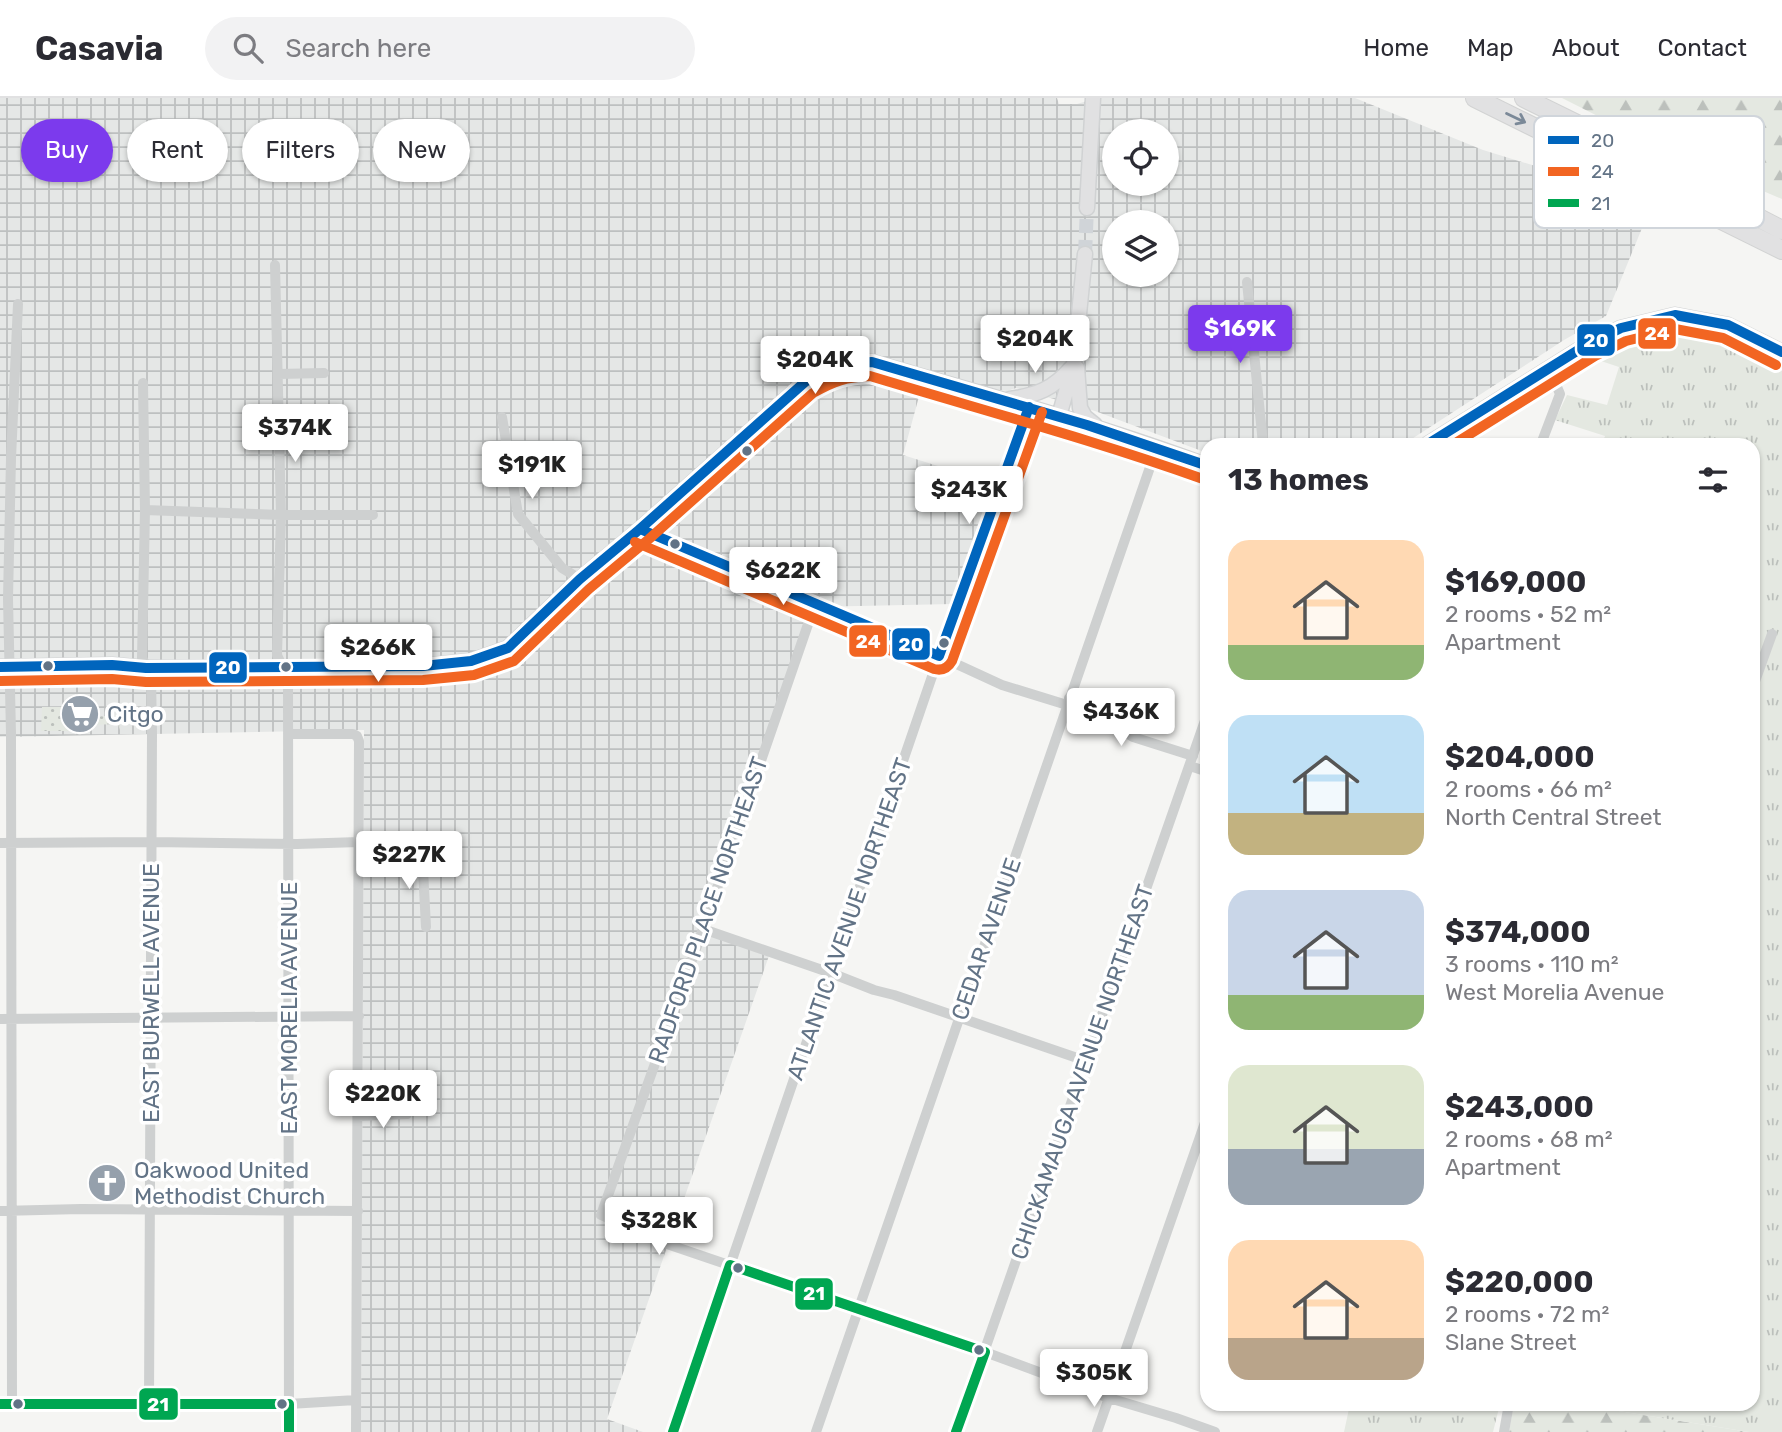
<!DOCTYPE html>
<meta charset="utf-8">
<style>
body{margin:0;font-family:Rubik,sans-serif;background:#f2f2f3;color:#2b2b33;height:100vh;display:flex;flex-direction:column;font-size:26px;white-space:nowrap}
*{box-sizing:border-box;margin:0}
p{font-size:23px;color:#7c7c81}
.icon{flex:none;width:38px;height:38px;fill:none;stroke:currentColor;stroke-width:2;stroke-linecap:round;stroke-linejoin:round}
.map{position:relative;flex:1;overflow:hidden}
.sheet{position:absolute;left:1200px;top:340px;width:560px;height:973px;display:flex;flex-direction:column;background:#fff;border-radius:21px;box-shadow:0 2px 5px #0004}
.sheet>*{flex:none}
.guide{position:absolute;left:21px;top:21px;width:665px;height:63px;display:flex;gap:14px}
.buttons{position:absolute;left:1102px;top:21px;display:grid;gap:14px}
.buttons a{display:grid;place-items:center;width:77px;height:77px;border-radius:50%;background:#fff;box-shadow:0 2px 5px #0004;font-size:35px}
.price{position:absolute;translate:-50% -60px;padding:0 16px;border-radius:7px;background:#fff;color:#222;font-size:23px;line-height:46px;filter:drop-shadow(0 2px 4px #0008)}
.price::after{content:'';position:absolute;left:50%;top:42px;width:21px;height:16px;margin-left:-10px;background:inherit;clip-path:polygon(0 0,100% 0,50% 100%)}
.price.active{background:#7c3aed;color:#fff}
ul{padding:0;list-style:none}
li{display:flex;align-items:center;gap:21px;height:175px;padding:0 28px}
li span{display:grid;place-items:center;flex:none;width:196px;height:140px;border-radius:21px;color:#555}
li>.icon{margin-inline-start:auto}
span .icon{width:84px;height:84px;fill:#fffc;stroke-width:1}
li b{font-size:30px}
h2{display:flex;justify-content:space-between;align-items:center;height:84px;padding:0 28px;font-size:30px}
.pill{padding:0 24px;border-radius:32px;background:#fff;box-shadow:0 2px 5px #0004;font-size:24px;line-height:63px}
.pill.active{background:#7c3aed;color:#fff}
header{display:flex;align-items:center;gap:42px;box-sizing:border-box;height:98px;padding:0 35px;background:#fff;border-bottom:2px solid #e1e1e2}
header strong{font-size:33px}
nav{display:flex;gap:38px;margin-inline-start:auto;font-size:24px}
.search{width:490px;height:63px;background:#f2f2f3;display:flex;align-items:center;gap:18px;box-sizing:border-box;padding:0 24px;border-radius:38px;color:#7c7c81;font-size:26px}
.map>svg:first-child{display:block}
.industrial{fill:url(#industrial-grid);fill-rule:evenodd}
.grass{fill:url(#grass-dots)}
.forest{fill:url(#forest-firs)}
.park{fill:url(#park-tufts)}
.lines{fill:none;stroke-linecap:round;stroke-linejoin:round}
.secondary-tunnel{stroke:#d0d4d8;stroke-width:14;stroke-dasharray:14 7;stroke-linecap:butt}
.secondary-casing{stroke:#d0d2d3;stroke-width:17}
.highway-casing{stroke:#d2d3d3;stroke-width:20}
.street{stroke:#ced0d0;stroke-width:10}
.secondary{stroke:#e1e1e2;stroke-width:14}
.highway{stroke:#e1e1e2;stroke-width:18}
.bus-1-casing{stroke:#fff;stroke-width:16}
.bus-2-casing{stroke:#fff;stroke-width:16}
.bus-3-casing{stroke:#fff;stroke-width:16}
.bus-1{stroke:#0065bd;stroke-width:10}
.bus-2{stroke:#f26522;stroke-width:10}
.bus-3{stroke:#00a651;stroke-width:10}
.oneway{stroke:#7b8998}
.bus-dot{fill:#627386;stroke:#fff;stroke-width:2.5}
.labels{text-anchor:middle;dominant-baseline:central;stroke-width:7;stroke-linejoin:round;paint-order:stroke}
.poi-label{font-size:23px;fill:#627386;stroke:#fff;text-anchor:start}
.street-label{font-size:23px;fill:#627386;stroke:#fff}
.key{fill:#fff;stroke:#d0d5db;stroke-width:2}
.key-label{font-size:19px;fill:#627386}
.line-badge{stroke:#fff;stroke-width:2.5}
.badge-label{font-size:19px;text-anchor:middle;font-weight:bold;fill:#fff}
</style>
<header>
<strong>Casavia</strong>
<div class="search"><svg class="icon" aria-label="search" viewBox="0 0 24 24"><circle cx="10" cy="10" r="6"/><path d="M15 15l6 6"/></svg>Search here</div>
<nav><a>Home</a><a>Map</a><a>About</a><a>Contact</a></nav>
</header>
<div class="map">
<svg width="1782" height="1334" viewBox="0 0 1782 1334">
<defs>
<pattern id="industrial-grid" width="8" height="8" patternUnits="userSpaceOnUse" patternTransform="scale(1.75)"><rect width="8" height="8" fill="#e5e7e6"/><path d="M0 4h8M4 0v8" fill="none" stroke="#bdc0c0"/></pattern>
<pattern id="grass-dots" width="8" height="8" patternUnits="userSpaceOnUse" patternTransform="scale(1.75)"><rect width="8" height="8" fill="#e4e8e1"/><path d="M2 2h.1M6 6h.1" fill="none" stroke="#bcc0bc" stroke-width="1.8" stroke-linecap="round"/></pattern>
<pattern id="forest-firs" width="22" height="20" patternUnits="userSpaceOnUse" patternTransform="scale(1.75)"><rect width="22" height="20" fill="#e4e8e1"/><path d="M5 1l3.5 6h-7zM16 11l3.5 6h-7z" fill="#bcc0bc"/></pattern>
<pattern id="park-tufts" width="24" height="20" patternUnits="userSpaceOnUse" patternTransform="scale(1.75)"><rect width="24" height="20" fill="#e4e8e1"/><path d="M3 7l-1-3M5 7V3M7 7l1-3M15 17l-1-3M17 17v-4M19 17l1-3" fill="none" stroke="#bcc0bc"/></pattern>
</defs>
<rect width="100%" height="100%" fill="#f5f5f3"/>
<path class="industrial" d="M0,0h1057l2,6h18l20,-6h258l128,52 108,33 56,33 -41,100 -42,24 -160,104h-196l-1,9 -112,-42 -79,-23 -9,3 -20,-3 -61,-17 -23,84 92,29 -42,120 -142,3 -112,323 71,23 -163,466 36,13h-282l3,-702 -364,7zM1115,33h52v53h-52zM1115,124h52v53h-52z"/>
<path class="grass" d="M42,609h24l1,11 26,-1 26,-2 1,15 -2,-6 -30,1 -1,4 -4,2h-42z"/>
<path class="forest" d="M1562,0h220v101l-131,-56z
M1514,1306h61l174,28h-240z"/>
<path class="park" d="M1642,230c33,2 68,4 99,16 14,5 28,13 41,19v1069h-33l-174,-28h179v-960h-152l3,-8 -50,-16 12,-25 40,10 12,-38 -36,-12 28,-17z
M1350,1306h150l-7,28h-149z"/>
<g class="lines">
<path class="secondary-tunnel" d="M1085,156l2,-46"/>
<g class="secondary-casing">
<path id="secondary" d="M1087,110l6,-110
M1077,270l3,40 5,9 10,8
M1010,301c27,-4 43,-10 61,-31
M1059,318l15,-52 11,-110
M1428,346l160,-100 33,-16 54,-13 53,10 54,27
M0,569l112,-2 34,3h137l140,-2 48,-5 37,-13 72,-69 60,-50 165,-147 20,-12 21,-7 26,-1 10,3c109,31 219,61 326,101"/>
</g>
<g class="highway-casing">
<path id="highway" d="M1475,0l307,152
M1524,0l61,30 197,102"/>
</g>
<path class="street" d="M275,167l6,250 -4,140 11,24 1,753
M1247,184l16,162
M278,276l46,-1
M143,285l2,127 -3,148 9,18 1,58 -3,669
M502,319l16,97 44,54 18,11
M1541,346l19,-50 -11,-26
M145,412l136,5h92
M640,431l299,127 63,29 65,20
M815,506l-112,325 -102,286 66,29 318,108 124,46 67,20 39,14
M1754,586l18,-50
M1069,600l64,39 60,19
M288,636h65l4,2 2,5 -3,691
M1190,668l18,6
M0,745l152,-1 145,2 62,-2 53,2 10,6 4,77
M703,831l128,44 43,17 20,5 192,66
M0,921l359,-3
M358,1018l49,-2
M0,1113l81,-2 277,2
M0,1306h289l67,-4
M12,1306l-1,-670 -3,-135 3,-141 7,-154
M673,1334l266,-776 90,-249
M816,1334l341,-985
M956,1334l252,-720
M1097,1334l111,-318
M1504,1334l5,-28"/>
<use href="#secondary" class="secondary"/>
<use href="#highway" class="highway"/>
<g class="bus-1-casing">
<path id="bus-1" d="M1428,346l160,-100 33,-16 54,-13 53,10 54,27
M640,431l299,127 90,-249
M0,569l112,-2 34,3 277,-2 48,-5 37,-13 72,-69 60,-50 165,-147c26,-15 37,-19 67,-20l215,63 121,41"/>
</g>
<g class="bus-2-casing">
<path id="bus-2" d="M1454,346l141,-88 31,-15 49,-12 48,9 53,27
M635,444l299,127c8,2 14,-1 18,-8l90,-249
M0,583l112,-2 34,3 277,-2 51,-5 40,-14 75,-72 60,-50 164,-146c21,-12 33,-16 57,-17 112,34 224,64 333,103"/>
</g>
<g class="bus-3-casing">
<path id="bus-3" d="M0,1306h289v28
M673,1334l57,-167 255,87 -29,80"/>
</g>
<use href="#bus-1" class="bus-1"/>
<use href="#bus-2" class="bus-2"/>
<use href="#bus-3" class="bus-3"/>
</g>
<defs><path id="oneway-shaft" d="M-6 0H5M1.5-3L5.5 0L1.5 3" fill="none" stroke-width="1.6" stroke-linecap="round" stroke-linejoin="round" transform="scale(1.75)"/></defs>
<use class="oneway" href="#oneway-shaft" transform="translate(1516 20) rotate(26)"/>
<defs>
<g id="supermarket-disc" transform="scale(2.0125)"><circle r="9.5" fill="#95a0ac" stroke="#fff"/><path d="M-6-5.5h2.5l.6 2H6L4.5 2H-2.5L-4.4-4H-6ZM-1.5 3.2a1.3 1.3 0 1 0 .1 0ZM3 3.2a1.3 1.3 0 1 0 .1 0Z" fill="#fff"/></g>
<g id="church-disc" transform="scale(2.0125)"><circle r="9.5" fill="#95a0ac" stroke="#fff"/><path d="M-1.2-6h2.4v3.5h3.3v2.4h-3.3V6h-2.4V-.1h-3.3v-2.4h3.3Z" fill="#fff"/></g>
</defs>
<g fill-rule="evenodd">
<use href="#supermarket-disc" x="80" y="616"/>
<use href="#church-disc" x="107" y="1085"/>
</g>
<g class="bus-dot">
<circle cx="747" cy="353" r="6"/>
<circle cx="675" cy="446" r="6"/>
<circle cx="944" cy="545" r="6"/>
<circle cx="48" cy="568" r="6"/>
<circle cx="286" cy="569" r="6"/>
<circle cx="738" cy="1170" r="6"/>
<circle cx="979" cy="1252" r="6"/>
<circle cx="18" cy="1306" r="6"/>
<circle cx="282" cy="1306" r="6"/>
</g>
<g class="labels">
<g class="poi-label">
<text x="107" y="616">Citgo</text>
<text x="134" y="1072">Oakwood United<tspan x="134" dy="26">Methodist Church</tspan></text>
</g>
<g class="street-label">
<text transform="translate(708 812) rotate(-71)">RADFORD PLACE NORTHEAST</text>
<text transform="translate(849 821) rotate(-71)">ATLANTIC AVENUE NORTHEAST</text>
<text transform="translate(986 841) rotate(-71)">CEDAR AVENUE</text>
<text transform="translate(151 895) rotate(-90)">EAST BURWELL AVENUE</text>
<text transform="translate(289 910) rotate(-90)">EAST MORELIA AVENUE</text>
<text transform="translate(1082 974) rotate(-71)">CHICKAMAUGA AVENUE NORTHEAST</text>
</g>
</g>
<rect x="1534" y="18" width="230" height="112" rx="10" class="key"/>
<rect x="1548" y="38" width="31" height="8" fill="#0065bd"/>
<rect x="1548" y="69" width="31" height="9" fill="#f26522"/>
<rect x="1548" y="101" width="31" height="8" fill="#00a651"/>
<g class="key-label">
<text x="1591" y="49">20</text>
<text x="1591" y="80">24</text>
<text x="1591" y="112">21</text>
</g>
<g class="line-badge">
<rect x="1637" y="219" width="40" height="33" rx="7" fill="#f26522"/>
<rect x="1576" y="225" width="40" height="34" rx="7" fill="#0065bd"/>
<rect x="848" y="526" width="40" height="34" rx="7" fill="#f26522"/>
<rect x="891" y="529" width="40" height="34" rx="7" fill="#0065bd"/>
<rect x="208" y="553" width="40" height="33" rx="7" fill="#0065bd"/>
<rect x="794" y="1179" width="40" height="34" rx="7" fill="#00a651"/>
<rect x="138" y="1289" width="41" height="34" rx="7" fill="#00a651"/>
</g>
<g class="badge-label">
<text x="1657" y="242">24</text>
<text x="1596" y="249">20</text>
<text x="868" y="550">24</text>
<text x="911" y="553">20</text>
<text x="228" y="576">20</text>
<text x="814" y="1202">21</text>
<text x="158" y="1313">21</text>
</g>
</svg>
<div class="buttons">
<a><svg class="icon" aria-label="locate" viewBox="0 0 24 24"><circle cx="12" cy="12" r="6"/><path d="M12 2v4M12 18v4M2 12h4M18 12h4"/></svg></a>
<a><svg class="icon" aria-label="layers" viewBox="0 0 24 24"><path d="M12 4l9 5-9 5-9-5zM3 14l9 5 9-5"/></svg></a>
</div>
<b class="price active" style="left:1240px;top:267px">$169K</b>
<b class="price" style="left:1035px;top:277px">$204K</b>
<b class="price" style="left:815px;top:298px">$204K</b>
<b class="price" style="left:295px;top:366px">$374K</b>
<b class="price" style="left:532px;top:403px">$191K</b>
<b class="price" style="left:969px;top:428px">$243K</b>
<b class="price" style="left:783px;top:509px">$622K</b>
<b class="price" style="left:378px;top:586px">$266K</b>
<b class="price" style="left:1121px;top:650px">$436K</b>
<b class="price" style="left:409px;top:793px">$227K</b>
<b class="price" style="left:383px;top:1032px">$220K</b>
<b class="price" style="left:659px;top:1159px">$328K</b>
<b class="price" style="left:1094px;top:1311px">$305K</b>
<div class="guide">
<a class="pill active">Buy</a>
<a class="pill">Rent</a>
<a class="pill">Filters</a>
<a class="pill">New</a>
</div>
<section class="sheet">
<h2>13 homes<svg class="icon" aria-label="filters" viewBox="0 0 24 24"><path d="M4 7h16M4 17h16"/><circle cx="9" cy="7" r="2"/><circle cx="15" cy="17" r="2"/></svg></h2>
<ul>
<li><span style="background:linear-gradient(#ffd9b3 75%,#8fb573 0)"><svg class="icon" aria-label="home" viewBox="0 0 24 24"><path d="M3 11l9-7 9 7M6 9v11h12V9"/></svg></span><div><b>$169,000</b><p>2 rooms · 52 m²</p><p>Apartment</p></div></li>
<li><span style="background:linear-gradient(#bfe0f5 70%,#c2b280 0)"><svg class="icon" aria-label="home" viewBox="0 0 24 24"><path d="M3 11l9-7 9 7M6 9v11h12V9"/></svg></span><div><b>$204,000</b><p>2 rooms · 66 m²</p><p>North Central Street</p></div></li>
<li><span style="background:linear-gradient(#c9d6e8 75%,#8fb573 0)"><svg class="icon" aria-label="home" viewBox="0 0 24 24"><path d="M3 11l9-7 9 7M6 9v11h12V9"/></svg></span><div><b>$374,000</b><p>3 rooms · 110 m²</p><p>West Morelia Avenue</p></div></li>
<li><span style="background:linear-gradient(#dfe7d0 60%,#9aa5b1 0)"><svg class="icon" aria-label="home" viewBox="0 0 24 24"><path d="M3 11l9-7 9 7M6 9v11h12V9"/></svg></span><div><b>$243,000</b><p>2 rooms · 68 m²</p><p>Apartment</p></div></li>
<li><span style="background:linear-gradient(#ffd9b3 70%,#b9a48a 0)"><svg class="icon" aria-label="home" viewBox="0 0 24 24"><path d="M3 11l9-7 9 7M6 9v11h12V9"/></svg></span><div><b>$220,000</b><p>2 rooms · 72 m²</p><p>Slane Street</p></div></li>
</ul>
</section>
</div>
